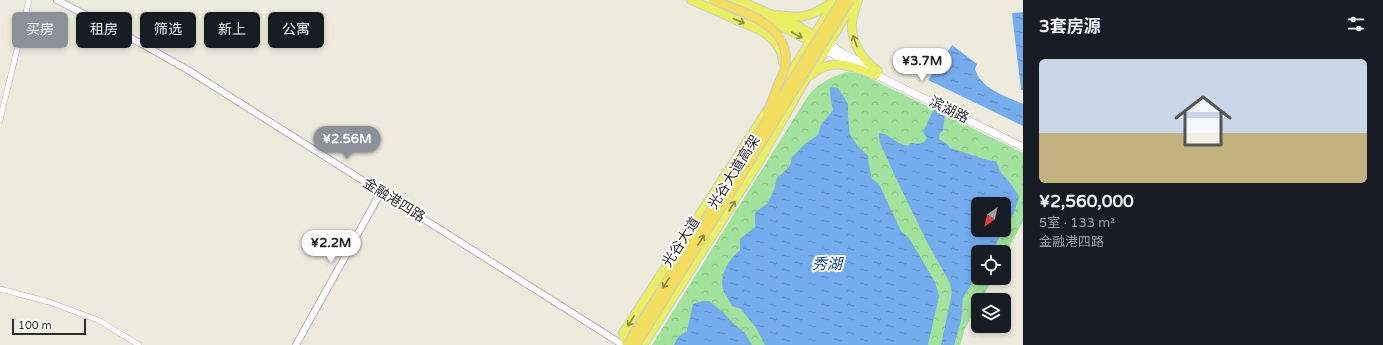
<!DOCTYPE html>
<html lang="zh">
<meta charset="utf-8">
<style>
body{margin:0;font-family:"Varela Round","Noto Sans SC",sans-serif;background:#20242c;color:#f1f3f6;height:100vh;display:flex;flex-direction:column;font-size:15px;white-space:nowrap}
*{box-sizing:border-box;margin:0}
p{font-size:13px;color:#9ea1a6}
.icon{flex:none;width:22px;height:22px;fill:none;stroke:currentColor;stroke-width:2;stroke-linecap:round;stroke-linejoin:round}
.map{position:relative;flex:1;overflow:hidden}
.panel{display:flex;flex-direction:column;background:#171b24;width:360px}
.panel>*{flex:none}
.hud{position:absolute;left:12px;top:12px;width:380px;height:36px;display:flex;gap:8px}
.needle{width:26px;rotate:214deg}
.controls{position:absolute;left:971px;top:197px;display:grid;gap:8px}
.controls a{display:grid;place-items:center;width:40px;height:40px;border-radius:6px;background:#171b24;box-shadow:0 2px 6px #0003;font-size:20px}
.scale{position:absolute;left:12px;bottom:10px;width:74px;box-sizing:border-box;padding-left:4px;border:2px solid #2c2c2c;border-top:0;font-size:11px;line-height:14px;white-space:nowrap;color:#2c2c2c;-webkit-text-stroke:3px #fff;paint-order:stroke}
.price{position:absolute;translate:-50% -34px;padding:0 9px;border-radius:14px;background:#fff;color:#222;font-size:13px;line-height:26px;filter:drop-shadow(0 1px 2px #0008)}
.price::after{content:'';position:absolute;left:50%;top:24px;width:12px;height:9px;margin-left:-6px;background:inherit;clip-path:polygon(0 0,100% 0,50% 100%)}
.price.on{background:#8c9099;color:#fff}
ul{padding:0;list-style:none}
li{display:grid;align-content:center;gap:8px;height:212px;padding:0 16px}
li+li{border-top:1px solid #363941}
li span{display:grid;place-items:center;height:124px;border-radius:6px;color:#555}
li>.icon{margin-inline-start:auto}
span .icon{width:72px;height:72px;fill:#fffc;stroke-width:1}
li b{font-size:17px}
h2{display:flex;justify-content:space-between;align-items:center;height:48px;padding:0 16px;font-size:17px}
.chip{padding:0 14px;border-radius:6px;background:#171b24;box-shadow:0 2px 6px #0003;font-size:14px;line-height:36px}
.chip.on{background:#8c9099;color:#fff}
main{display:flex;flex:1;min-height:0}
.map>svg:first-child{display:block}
.park{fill:url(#park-crowns);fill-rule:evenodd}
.water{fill:url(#water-ripples)}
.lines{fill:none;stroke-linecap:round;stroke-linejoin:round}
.minor-casing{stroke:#b3b2bf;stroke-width:6}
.tertiary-casing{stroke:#b3b2bf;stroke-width:8}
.secondary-casing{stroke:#b3b2bf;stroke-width:8}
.primary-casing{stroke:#ccc;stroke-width:10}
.minor{stroke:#fff;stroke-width:5}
.tertiary{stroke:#fff;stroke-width:6}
.secondary{stroke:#fff;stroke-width:7}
.primary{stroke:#e9ee62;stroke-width:8}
.trunk-bridge-casing{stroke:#ccc;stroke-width:10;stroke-linecap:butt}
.trunk-bridge{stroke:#f2dd5e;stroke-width:8}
.oneway{stroke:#8a8d47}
.oneway2{stroke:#8f8445}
.labels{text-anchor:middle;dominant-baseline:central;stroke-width:4;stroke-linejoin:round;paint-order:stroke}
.street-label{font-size:14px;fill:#2c2c2c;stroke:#fff}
.water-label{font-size:15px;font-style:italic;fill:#10459c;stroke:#fff}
</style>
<main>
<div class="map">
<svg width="1023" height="345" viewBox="0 0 1023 345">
<defs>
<pattern id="park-crowns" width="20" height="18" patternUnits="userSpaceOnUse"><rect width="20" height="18" fill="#a1e29c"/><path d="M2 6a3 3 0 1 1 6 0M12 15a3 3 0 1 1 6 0" fill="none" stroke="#8bc287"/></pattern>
<pattern id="water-ripples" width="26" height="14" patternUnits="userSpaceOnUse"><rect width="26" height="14" fill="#74aced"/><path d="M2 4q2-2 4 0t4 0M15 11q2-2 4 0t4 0" fill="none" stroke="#5f8cc0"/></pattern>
</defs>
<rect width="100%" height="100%" fill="#edebde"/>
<path class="park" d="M847,72l12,1 164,80v68l-19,36v-5h-26v26h15l-12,22h-3v5l-13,24 -5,16h-308l156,-249c10,-13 23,-19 39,-24zM978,204h26v26h-26z"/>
<path class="water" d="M1023,12v78h-2l-9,-77z
M952,45l25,19 -2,5c6,20 30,27 48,35v22l-95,-46z
M830,87l8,1 10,16v13l2,18 7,10 11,11 1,9 3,14 7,5 22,47 8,7 26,44 4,14 -11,49h-163l-9,-17 -15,-19 -9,-3c-2,-4 -5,-9 -8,-14 -6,-15 4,-32 16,-42v-11l15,-12v-15l12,-8 7,-14 3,-12 12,-11 4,-11 13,-13 12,-8 3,-10 12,-15 -3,-14z
M934,109l11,5 -2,16 -4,4v5l8,5 3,4 37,12 9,1 5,12 10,11 8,13 -5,16 -10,15v-24h-26v26h25l-11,22h-14v21l-15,25 -2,23 -7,24h-13l11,-53 -3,-11 -21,-37 -33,-68 -15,-33 -1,-10c10,0 16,11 29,13l3,-3 7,1 6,-2 3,-4 -4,-6z
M702,301h7l14,11 10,11 12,10 7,12h-78c3,-7 6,-11 13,-14l6,-27z"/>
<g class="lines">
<g class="minor-casing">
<path id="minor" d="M0,120l29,-120
M0,289l49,13 49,18 41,25"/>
</g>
<g class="tertiary-casing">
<path id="tertiary" d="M57,0l85,44 46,26 435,275
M296,345l85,-153"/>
</g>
<g class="secondary-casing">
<path id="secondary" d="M826,41l18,13 28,14
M820,48l38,18
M872,73l151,74"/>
</g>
<g class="primary-casing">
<path id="primary" d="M691,0l71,31c11,8 21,17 21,32
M724,0l14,6
M738,0l60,26 16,10
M858,0c-3,9 -7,19 -6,28 1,18 12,33 26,43
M754,13l56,28
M778,15c27,5 35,0 56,-14
M811,75c22,-19 41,-8 65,0
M776,96l60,-96
M627,345l-4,-12 147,-227
M643,345l114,-180 49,-86 19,-28 29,-51"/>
</g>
<use href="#minor" class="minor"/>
<use href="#tertiary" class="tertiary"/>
<use href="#secondary" class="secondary"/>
<use href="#primary" class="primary"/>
<g class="trunk-bridge-casing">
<path id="trunk-bridge" d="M713,0c29,12 80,25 72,67 -1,6 -5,13 -8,20 -3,8 -6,17 -10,26
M627,345l215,-345
M636,345l214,-345"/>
</g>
<use href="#trunk-bridge" class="trunk-bridge"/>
</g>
<defs><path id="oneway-shaft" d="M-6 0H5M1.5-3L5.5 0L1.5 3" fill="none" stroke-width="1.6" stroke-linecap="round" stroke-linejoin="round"/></defs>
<g class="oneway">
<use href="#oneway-shaft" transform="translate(739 21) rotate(23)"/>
<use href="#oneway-shaft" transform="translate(797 35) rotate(28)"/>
<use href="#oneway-shaft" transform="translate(855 41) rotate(-109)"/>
<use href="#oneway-shaft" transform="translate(732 206) rotate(-58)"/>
<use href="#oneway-shaft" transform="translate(631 321) rotate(122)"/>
</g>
<g class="oneway2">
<use href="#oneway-shaft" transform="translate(701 240) rotate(-58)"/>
<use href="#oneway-shaft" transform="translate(666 283) rotate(122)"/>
</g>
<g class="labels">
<g class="street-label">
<text transform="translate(949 110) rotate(26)">滨湖路</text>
<text transform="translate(734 172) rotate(-58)">光谷大道高架</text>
<text transform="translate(394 200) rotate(32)">金融港四路</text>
<text transform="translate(681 242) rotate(-57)">光谷大道</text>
</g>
<g class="water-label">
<text x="827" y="264">秀湖</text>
</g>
</g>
</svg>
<div class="controls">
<a><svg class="needle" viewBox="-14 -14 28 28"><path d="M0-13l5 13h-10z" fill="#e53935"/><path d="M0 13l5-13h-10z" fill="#9ea1a6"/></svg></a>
<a><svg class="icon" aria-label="locate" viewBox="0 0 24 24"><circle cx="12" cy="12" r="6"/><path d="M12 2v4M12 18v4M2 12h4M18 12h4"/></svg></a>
<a><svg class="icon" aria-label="layers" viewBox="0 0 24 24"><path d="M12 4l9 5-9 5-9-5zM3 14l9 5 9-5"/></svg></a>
</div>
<div class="scale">100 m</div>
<b class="price" style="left:922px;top:82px">¥3.7M</b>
<b class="price on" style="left:347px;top:160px">¥2.56M</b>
<b class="price" style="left:331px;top:264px">¥2.2M</b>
<div class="hud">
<a class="chip on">买房</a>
<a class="chip">租房</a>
<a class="chip">筛选</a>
<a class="chip">新上</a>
<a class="chip">公寓</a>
</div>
</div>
<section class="panel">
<h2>3套房源<svg class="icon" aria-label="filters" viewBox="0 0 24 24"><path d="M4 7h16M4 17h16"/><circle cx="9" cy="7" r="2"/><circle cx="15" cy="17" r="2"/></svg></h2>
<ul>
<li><span style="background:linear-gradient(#c9d6e8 60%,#c2b280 0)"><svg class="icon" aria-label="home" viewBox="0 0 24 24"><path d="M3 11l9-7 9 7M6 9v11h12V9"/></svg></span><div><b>¥2,560,000</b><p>5室 · 133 m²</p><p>金融港四路</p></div></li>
</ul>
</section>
</main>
